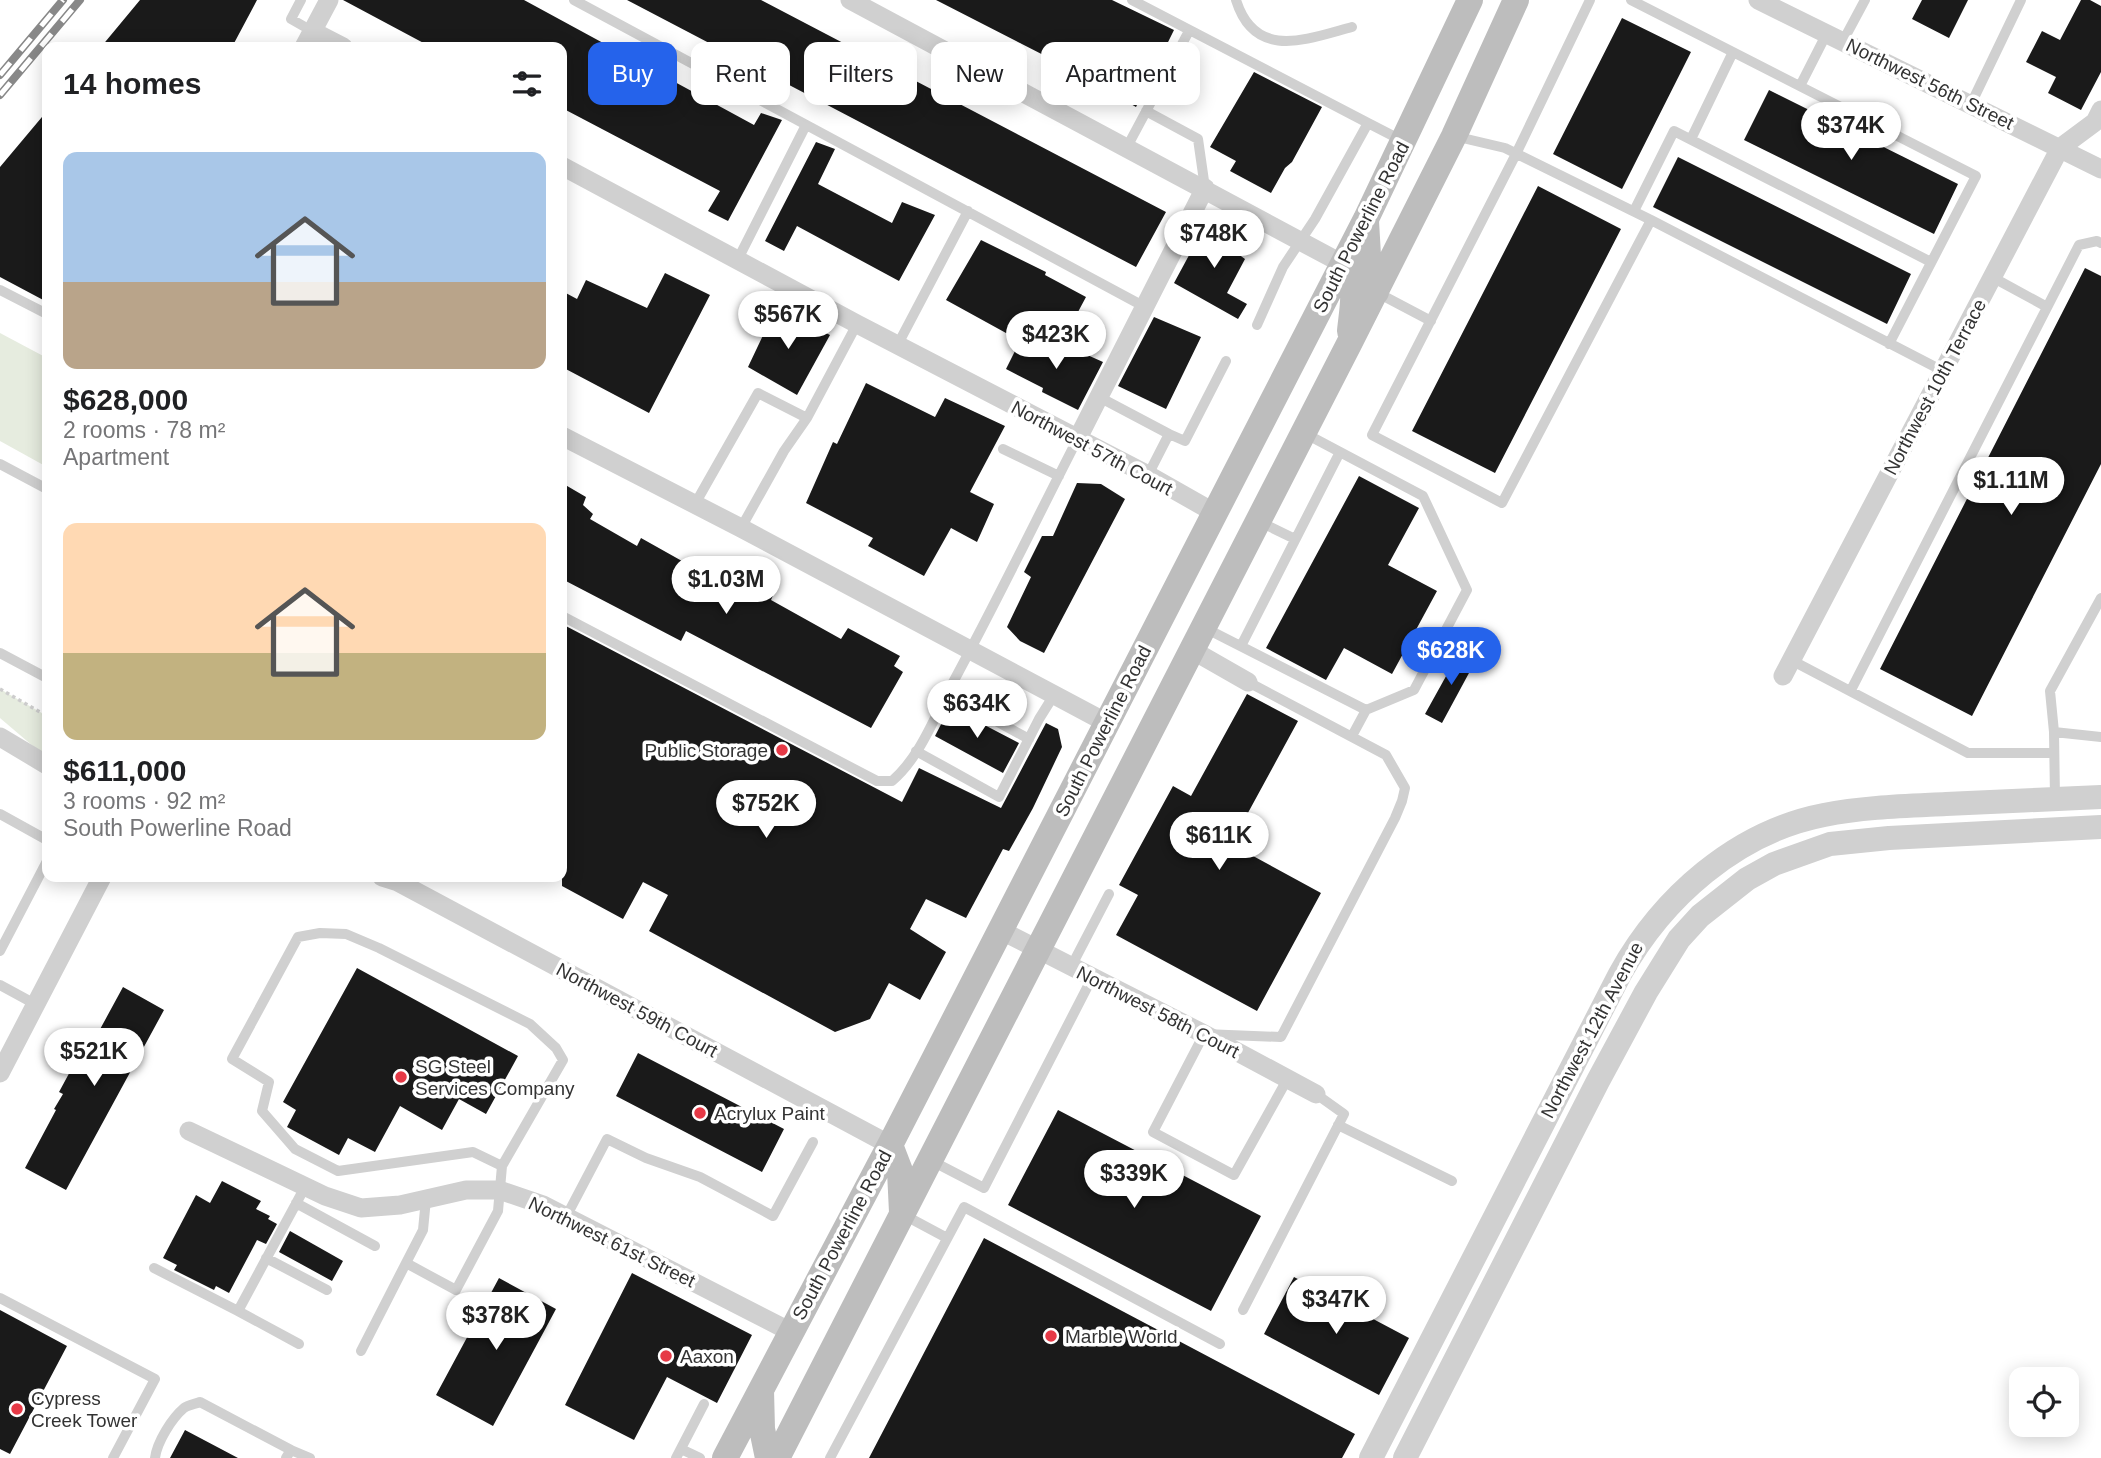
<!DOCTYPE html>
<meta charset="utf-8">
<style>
body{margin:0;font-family:Helvetica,sans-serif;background:#f2f2f2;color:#202124;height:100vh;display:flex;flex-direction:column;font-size:26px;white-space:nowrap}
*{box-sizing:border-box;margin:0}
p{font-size:23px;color:#757577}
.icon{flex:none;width:38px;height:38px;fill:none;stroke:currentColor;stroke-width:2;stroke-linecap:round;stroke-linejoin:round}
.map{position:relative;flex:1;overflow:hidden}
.sheet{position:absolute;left:42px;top:42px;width:525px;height:840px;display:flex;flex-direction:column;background:#fff;border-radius:14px;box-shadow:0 4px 18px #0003}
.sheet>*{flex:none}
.guide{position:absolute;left:588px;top:42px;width:665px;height:63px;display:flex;gap:14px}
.buttons{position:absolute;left:2009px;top:1367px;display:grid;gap:14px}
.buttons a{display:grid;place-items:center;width:70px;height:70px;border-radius:14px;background:#fff;box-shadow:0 4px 18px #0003;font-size:35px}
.price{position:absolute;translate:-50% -60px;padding:0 16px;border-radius:24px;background:#fff;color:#222;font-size:23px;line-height:46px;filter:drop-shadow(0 2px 4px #0008)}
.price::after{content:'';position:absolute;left:50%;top:42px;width:21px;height:16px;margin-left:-10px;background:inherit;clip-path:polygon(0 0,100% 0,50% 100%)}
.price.current{background:#2563eb;color:#fff}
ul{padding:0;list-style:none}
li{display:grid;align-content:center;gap:14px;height:371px;padding:0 21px}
li span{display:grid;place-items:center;height:217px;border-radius:14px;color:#555}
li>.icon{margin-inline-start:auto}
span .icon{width:126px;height:126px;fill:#fffc;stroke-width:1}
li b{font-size:30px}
h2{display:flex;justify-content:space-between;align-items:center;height:84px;padding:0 21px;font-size:30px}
.tag{padding:0 24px;border-radius:14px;background:#fff;box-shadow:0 4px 18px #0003;font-size:24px;line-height:63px}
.tag.current{background:#2563eb;color:#fff}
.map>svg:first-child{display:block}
.green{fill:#e6ecdf}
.building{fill:#1a1a1a}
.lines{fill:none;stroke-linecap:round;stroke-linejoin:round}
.path{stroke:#cdcdcd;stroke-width:3.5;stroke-dasharray:3.5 3.5;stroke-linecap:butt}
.service{stroke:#d0d0d0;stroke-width:10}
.minor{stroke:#d0d0d0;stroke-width:19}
.tertiary{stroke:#d0d0d0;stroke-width:24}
.secondary{stroke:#bdbdbd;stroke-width:26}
.rail-casing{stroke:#888;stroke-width:8}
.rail{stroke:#fff;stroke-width:5;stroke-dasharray:16;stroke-linecap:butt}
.poi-dot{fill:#e63946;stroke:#fff;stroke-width:2.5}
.labels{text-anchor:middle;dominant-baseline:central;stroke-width:7;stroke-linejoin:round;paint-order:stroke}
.street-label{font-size:19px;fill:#333;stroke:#fff}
.poi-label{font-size:19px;fill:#333;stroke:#fff;text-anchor:start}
</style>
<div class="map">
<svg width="2101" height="1458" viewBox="0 0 2101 1458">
<rect width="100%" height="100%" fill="#fff"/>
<path class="green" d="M0,333l47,25v109l-47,-26z
M0,689l47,27v42l-47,-40z"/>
<path class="building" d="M140,0h117l-25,47h-131z
M343,0h181l230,125 7,-12 21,7 -54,101 -20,-10 12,-20 -158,-83v-61h-131z
M627,0h134l405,212 -30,55z
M936,0h176l62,30 -38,77 -73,-42z
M1922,0h46l-19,38 -37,-19z
M2081,0h9l11,6v66l-20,38 -33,-17 8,-16 -30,-15 16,-31 18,9z
M1622,18l69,34 -69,137 -69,-35z
M1254,72l68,35 -30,55 -7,6 -14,25 -41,-22 6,-10 -26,-14z
M1769,90l189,94 -24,50 -190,-94z
M47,111v191l-47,-25v-110z
M816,142l19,7 -17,35 74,39 10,-21 33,13 -36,66 -102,-55 -13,25 -19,-10z
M1678,157l233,117 -24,50 -234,-117z
M1538,186l83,43 -126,244 -83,-42z
M1207,222l34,18 -7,11 11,8 -18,34 20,11 -9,15 -64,-36z
M981,240l65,32 -1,3 41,22 -15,28 -17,-8 -48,16 -60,-33z
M2085,268l16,8v188l-129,252 -92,-47z
M665,273l45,22 -61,118 -87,-46v-76l15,8 9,-19 61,28z
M776,308l54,27 -33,60 -49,-28z
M1154,317l47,20 -35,72 -48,-23z
M1023,335l37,19 5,-9 38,17 -25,48 -36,-18 1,-4 -37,-19z
M866,383l69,34 10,-19 60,28 -35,66 24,12 -17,38 -26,-14 -27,48 -56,-30 5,-8 -67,-35 27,-61 4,2z
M1359,476l60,32 -31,57 49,26 -45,83 -48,-26 -18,32 -60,-32z
M562,483l24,14 -3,8 10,9 -3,5 47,27 4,-8 73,41 9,-3 9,-7 43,22 -4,9 70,39 7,-11 52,28 -6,10 9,6 -32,56 -185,-97 -5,10 -119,-62z
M1077,483l24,1 24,15 -81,154 -24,-12 -13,-14 24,-50 -7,-5 18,-36h11z
M562,624l340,178 17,-34 82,40 45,-85 12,6 4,18 -29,61 -24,43 -6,-2 -37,69 -40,-19 -16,30 36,23 -26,48 -31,-17 -19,36 -35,13 -186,-101 19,-36 -25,-13 -20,37 -61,-33z
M1460,651l16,9 -34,63 -17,-9z
M1247,694l51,27 -67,123 90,49 -64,118 -141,-76 22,-40 -19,-10 54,-99 18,10z
M950,707l69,36 -16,30 -68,-37z
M357,968l161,88 -32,58 -27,-15 -17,31 -42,-24 -25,46 -27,-14 -9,17 -52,-28 9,-17 -13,-8z
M123,987l41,23 -98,180 -41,-22 31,-58 -2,-1 9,-15 -4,-2 20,-37 4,2 7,-13h2z
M638,1053l146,76 -22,43 -146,-76z
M1058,1110l203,106 -50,95 -203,-106z
M222,1181l39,20 -5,8 14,7 -2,3 9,5 -11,20 -9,-4 -28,53 -13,-7 -2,4 -40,-20 3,-5 -14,-7 33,-63 14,8z
M290,1231l53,30 -11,20 -53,-29z
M984,1238l371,196 -13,24h-473z
M632,1273l120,62 -35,68 -50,-26 -33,63 -69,-35z
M1294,1277l115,61 -30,57 -115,-61z
M499,1278l57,31 -63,117 -57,-31z
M0,1310l67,36 -57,108 -10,-5z
M185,1430l53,28h-68z"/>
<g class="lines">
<path class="path" d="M0,689l47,27"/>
<path class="service" d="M301,0l-10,19 21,12
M574,0l571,307
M1132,0l236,123
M1236,0c19,61 71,39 116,27
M1631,0l345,176 -87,168
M1843,41l22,-41
M1800,86l27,-53
M1971,104l50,-104
M1146,111l52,28 7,49
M1454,136l51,12 146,72 -149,283 -130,-68 144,-281 74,-154
M1691,139l42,-87
M1127,147l62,-116
M1634,211l40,-80 257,131
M1651,220l292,151
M737,261l69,-136
M1992,277l55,30
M0,290l47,24
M1376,292l55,29
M1257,325l26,-58 32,-48 53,-96 33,17
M897,346l71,-135
M1099,397l70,37 -21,41
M1169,434l16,7 41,-80
M1306,434l117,62 44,94 -53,100 -48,20 -14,26
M1003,449l56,27
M0,464l47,25
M695,504l63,-111 49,25 50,-94
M1258,521l37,18
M741,528l43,-77 23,-33
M562,616l315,165h15c28,-24 42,-63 59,-95 44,-81 84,-164 126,-246
M1205,628l161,82
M1241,646l99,-194
M0,653l47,25
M1791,660l177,93h86
M1248,682l138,73 19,33 -3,13 -7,17 -114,219 -77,-3 -51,98 81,43 54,-97
M1851,690l228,-445 18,-4 4,2
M947,694l82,45
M2054,732l47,5
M916,751l83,46 40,-78 15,-24
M2055,798l-1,-66 -4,-41 51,-93
M0,814l47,26
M0,951l47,-90
M1071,967l38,-73
M0,985l35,19
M1338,1125l114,56
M930,1160l54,28 108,-210
M426,1199l-3,31 -17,33 50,27 42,-79 4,-45 61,-106 -7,-12 -26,-24 -151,-76 -33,-14 -26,-1 -22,4 -66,122 37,23 -7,29 33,38 43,22 135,-19 29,14
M296,1203l79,43
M904,1215l43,23
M566,1217l41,-78 39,19 54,19 73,39 40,-74
M266,1258l61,32
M154,1268l84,43
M0,1298l155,81 -42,79
M1243,1310l101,-196 -28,-20
M299,1344l-61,-33 67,-124
M361,1351l45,-88
M681,1449l19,9
M291,1450l19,8
M155,1458c2,-16 17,-40 29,-50 4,-3 11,-4 16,-6l91,48 -5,8
M676,1458l28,-54
M830,1458l134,-251 256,137"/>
<path class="minor" d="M850,0l493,264
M1758,0l343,169
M312,31l31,16
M304,47l25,-47
M562,166l295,158 291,151 67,38
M562,436l179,92 366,195
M1077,440l128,-252
M1192,650l56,32
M1783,676l277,-528 35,-26 6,-12
M0,737l47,28
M382,877l16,5 492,263
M1000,930l204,104 112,60
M0,1073l102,-196
M189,1131l136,65 36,12 39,-3 66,-15h33l44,15 248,127"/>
<path class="tertiary" d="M1371,1458l249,-484c42,-76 116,-142 204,-159 40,-8 82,-9 122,-11 52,-2 103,-5 155,-7
M1405,1458l193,-377 48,-89 33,-53 21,-23 47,-37 27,-15 56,-20 59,-6 212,-11"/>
<path class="secondary" d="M1366,221l3,52 7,19
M1343,264c16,18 9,45 7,67
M890,1145l10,26 2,41
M761,1390l1,39 6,29
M725,1458l165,-313 476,-926 104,-219
M777,1458l572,-1114 105,-208 62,-136"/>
<g class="rail-casing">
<path id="rail" d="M0,75l63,-75
M0,95l80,-95"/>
</g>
<use href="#rail" class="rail"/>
</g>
<g class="poi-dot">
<circle cx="782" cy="750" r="7"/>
<circle cx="401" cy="1077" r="7"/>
<circle cx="700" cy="1113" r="7"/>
<circle cx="1051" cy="1336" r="7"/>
<circle cx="666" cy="1356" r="7"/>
<circle cx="17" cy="1409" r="7"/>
</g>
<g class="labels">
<g class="street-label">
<text transform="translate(1930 84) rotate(26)">Northwest 56th Street</text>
<text transform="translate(1361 227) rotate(-63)">South Powerline Road</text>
<text transform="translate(1935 387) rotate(-62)">Northwest 10th Terrace</text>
<text transform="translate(1092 448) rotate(28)">Northwest 57th Court</text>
<text transform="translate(1103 731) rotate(-63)">South Powerline Road</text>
<text transform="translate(637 1010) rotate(28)">Northwest 59th Court</text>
<text transform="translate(1158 1012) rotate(27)">Northwest 58th Court</text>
<text transform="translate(1592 1030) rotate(-62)">Northwest 12th Avenue</text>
<text transform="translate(842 1235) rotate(-62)">South Powerline Road</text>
<text transform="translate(612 1242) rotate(26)">Northwest 61st Street</text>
</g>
<g class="poi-label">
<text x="768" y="750" text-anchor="end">Public Storage</text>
<text x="415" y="1066">SG Steel<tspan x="415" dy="22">Services Company</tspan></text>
<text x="714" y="1113">Acrylux Paint</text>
<text x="1065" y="1336">Marble World</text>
<text x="680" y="1356">Aaxon</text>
<text x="31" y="1398">Cypress<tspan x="31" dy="22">Creek Tower</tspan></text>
</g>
</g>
</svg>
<div class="buttons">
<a><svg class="icon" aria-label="locate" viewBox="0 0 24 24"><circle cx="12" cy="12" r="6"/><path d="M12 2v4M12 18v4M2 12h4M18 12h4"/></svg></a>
</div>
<b class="price" style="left:1851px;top:162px">$374K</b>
<b class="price" style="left:1214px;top:270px">$748K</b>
<b class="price" style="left:788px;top:351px">$567K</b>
<b class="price" style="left:1056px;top:371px">$423K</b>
<b class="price" style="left:2011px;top:517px">$1.11M</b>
<b class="price" style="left:726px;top:616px">$1.03M</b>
<b class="price current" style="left:1451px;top:687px">$628K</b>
<b class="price" style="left:977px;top:740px">$634K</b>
<b class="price" style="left:766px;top:840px">$752K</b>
<b class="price" style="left:1219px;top:872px">$611K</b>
<b class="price" style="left:94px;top:1088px">$521K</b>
<b class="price" style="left:1134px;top:1210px">$339K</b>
<b class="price" style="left:1336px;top:1336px">$347K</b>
<b class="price" style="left:496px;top:1352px">$378K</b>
<div class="guide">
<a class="tag current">Buy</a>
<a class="tag">Rent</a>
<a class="tag">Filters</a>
<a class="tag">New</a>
<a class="tag">Apartment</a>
</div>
<section class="sheet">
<h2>14 homes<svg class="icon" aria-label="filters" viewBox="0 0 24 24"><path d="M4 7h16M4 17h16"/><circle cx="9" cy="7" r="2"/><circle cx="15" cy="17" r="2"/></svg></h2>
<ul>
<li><span style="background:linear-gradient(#a9c7e8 60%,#b9a48a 0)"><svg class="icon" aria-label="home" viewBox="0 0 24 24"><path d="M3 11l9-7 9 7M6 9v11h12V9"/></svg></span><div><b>$628,000</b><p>2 rooms · 78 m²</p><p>Apartment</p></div></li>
<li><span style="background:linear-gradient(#ffd9b3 60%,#c2b280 0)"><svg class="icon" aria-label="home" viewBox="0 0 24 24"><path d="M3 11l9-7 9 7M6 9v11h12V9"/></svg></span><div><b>$611,000</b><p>3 rooms · 92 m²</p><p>South Powerline Road</p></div></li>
</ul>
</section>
</div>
